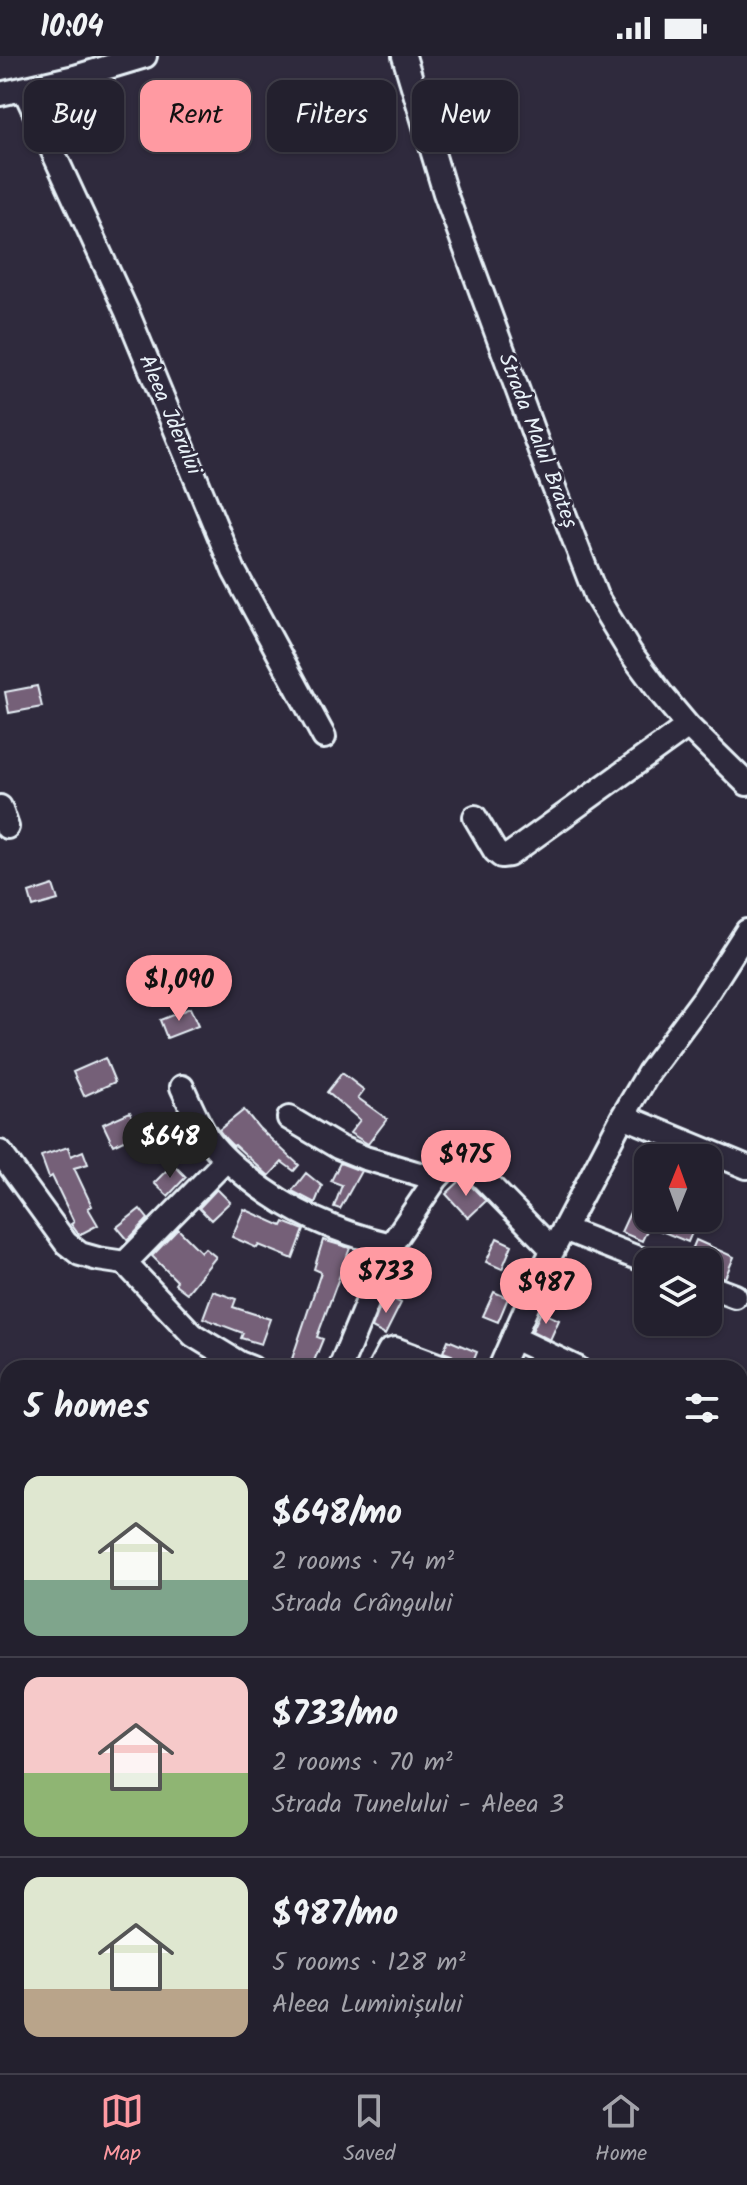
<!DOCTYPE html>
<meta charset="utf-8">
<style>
body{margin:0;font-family:Kalam,sans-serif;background:#2b2836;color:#f1f3f6;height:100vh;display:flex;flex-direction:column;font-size:30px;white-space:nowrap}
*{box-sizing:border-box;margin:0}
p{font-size:26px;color:#a3a3aa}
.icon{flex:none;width:44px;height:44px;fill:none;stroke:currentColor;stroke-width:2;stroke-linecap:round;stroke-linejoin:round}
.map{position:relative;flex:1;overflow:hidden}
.drawer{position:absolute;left:0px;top:1304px;width:748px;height:714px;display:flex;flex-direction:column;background:#23202e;border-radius:24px 24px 0 0;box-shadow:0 2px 6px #0004,0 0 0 2px #403e4a}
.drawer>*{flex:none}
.hud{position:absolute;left:24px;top:24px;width:700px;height:72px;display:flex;gap:16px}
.needle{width:52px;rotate:1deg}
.tools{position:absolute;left:634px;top:1088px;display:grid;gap:16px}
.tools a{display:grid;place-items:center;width:88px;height:88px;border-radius:16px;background:#23202e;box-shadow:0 2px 6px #0004,0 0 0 2px #403e4a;font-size:40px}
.price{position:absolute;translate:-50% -68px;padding:0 18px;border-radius:28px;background:#ff9aa2;color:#111;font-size:26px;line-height:52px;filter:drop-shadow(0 2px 4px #0008)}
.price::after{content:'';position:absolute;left:50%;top:48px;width:24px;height:18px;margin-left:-12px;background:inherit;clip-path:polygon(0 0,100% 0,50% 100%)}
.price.selected{background:#222;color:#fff}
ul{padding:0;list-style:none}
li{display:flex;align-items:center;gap:24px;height:200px;padding:0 24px}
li+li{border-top:2px solid #403e4a}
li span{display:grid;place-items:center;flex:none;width:224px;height:160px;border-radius:16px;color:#555}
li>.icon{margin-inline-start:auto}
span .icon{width:96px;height:96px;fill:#fffc;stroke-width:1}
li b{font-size:34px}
h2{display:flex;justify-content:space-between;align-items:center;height:96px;padding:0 24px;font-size:34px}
.pill{padding:0 28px;border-radius:16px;background:#23202e;box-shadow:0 2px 6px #0004,0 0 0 2px #403e4a;font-size:28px;line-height:72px}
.pill.selected{background:#ff9aa2;color:#111}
.status{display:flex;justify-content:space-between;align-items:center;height:56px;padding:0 40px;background:#23202e;direction:ltr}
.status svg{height:22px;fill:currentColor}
.dock{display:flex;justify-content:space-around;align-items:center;height:112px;border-top:2px solid #403e4a;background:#23202e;font-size:22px;color:#a3a3aa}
.dock a{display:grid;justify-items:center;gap:4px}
.dock .selected{color:#ff9aa2}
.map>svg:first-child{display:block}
.building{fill:#756078;stroke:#e8f1f8;stroke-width:2}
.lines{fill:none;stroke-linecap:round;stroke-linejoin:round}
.minor-casing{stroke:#e8f1f8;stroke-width:28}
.highway-casing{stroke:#e8f1f8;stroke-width:38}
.minor{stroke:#2f2a3d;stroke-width:22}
.highway{stroke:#766964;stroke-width:32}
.rail-casing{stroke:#e8f1f8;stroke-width:7}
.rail{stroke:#2f2a3d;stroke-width:4;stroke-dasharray:12;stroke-linecap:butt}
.labels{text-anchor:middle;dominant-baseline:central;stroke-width:6;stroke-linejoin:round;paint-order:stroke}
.street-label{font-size:22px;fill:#e8f1f8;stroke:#2f2a3d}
</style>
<div class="status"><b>10:04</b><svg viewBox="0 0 49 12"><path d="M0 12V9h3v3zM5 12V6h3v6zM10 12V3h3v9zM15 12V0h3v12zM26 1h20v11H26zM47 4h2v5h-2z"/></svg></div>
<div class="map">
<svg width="747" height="2017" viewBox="0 0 747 2017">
<rect width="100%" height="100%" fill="#2f2a3d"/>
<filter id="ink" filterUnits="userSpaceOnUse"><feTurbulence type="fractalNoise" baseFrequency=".0125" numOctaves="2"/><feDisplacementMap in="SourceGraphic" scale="16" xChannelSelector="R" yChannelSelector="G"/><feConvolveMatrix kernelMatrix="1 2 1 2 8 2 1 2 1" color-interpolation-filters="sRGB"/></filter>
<g filter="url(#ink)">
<path class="building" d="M37,630l5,21 -33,6 -4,-21z
M53,829l5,15 -25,7 -4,-14z
M190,952l8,18 -31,12 -7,-18z
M105,1002l10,24 -31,14 -11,-24z
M342,1017l22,17 -6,8 29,21 -19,25 -18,-11 10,-13 -33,-28z
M244,1054l15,18 40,37 -5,6 -12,-9 -13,14 -34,-31 -2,1 -7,-7 -7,-9z
M130,1056l9,21 -26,12 -10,-21z
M68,1091l3,9 12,-5 5,13 -14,4 18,38 -4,2 10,17 -19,10 -8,-11 3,-2 -22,-46 -3,2 -8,-22z
M340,1107l21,8 -21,38 -6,-2 8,-22 -11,-4z
M173,1108l13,13 -18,19 -14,-13z
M306,1117l16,13 -7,17 -23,-12z
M463,1122l23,23 -18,17 -22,-24z
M217,1133l13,13 -19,18 -12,-12z
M632,1152l16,7v3h50l-10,24 -39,-16 -7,15 -21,-9z
M140,1153l8,10 -20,21 -11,-13z
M244,1153l38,17 2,-4 20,8 -11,29 -34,-14 -2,3 -25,-11z
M178,1173l23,23 4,-4 11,9 -29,36 -12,-9 2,-3 -25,-25z
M497,1182l15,7 -10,24 -16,-7z
M323,1184l27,8 -33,89 6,2 -11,27 -20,-7 29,-87 -7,-3z
M696,1184l38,17 -9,21 -17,-6v-10h-21z
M213,1235l23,8 -3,8 37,12 -9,25 -20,-6 2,-5 -40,-15z
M494,1236l14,6 -10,24 -15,-6z
M385,1239l16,8 -16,32 -13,-7z
M541,1256l18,8 -9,20 -18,-9z
M448,1284l29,12 -6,15 -13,-5 -6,-7 -9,-3z"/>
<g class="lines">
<g class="minor-casing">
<path id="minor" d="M404,0l41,137 98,266 53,137 34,56 32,43 26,31 59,58
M24,33l103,223 107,259 90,166
M0,38l75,-17 70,-21
M0,751l7,20
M475,761l20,34 6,5 8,-1 179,-129
M182,1031c8,17 15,35 25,50 11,16 25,28 40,40 44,35 88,55 144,68
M623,1060l124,51
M289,1062l49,29 27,11 71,21
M0,1096l66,91 14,11 18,5 27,4 68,72 46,28 13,5
M564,1173l84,33
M125,1207l101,-103
M708,1230l27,10
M514,1282l63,30
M340,1312l51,-123 45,-66 17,-18 6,-2 7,2 87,89
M380,1312l9,-17 6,-2 51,19
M500,1312l46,-105 77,-147 26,-44 55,-74 43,-67
M740,1600l7,1
M740,1681l7,-50
M679,2010l1,7
M388,2017l23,-7"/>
</g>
<g class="highway-casing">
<path id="highway" d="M0,1602l8,3
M740,1829l7,-2"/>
</g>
<use href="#minor" class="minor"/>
<use href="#highway" class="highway"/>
<g class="rail-casing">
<path id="rail" d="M740,1858l7,-2
M740,1883l7,-2
M102,2017l21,-7
M295,2017l20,-7"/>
</g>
<use href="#rail" class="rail"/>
</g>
</g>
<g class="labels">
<g class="street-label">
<text transform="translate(169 359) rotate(67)">Aleea Jderului</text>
<text transform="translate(537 385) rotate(69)">Strada Malul Brateș</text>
</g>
</g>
</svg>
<div class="tools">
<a><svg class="needle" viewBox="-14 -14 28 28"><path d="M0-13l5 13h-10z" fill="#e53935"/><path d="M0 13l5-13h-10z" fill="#a3a3aa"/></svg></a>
<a><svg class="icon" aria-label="layers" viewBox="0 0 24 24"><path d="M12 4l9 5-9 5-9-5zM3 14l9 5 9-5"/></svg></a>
</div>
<b class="price" style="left:179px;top:967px">$1,090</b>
<b class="price selected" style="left:170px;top:1124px">$648</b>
<b class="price" style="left:466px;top:1142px">$975</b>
<b class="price" style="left:386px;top:1259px">$733</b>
<b class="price" style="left:546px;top:1270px">$987</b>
<div class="hud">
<a class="pill">Buy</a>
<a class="pill selected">Rent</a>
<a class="pill">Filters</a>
<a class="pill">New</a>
</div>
<section class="drawer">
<h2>5 homes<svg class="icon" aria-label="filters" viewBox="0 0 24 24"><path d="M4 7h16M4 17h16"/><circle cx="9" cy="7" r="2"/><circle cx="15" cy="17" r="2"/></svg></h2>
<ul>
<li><span style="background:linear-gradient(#dfe7d0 65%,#7fa58c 0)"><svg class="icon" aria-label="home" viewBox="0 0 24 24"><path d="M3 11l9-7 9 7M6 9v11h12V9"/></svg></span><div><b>$648/mo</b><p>2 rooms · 74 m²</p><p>Strada Crângului</p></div></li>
<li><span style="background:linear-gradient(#f6c9c9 60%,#8fb573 0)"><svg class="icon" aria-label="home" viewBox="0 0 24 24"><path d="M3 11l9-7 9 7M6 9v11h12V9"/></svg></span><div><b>$733/mo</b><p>2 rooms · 70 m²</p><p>Strada Tunelului - Aleea 3</p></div></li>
<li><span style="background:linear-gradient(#dfe7d0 70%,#b9a48a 0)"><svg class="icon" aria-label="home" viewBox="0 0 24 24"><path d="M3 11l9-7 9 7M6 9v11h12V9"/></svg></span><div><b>$987/mo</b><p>5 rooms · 128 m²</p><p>Aleea Luminișului</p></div></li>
</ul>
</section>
</div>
<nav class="dock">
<a class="selected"><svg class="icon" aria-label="map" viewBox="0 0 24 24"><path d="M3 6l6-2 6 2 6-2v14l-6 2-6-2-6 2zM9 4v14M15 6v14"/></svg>Map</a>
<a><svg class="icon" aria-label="saved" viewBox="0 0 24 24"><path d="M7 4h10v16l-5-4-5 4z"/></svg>Saved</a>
<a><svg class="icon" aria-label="home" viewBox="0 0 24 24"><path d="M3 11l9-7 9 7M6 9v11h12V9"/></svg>Home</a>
</nav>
